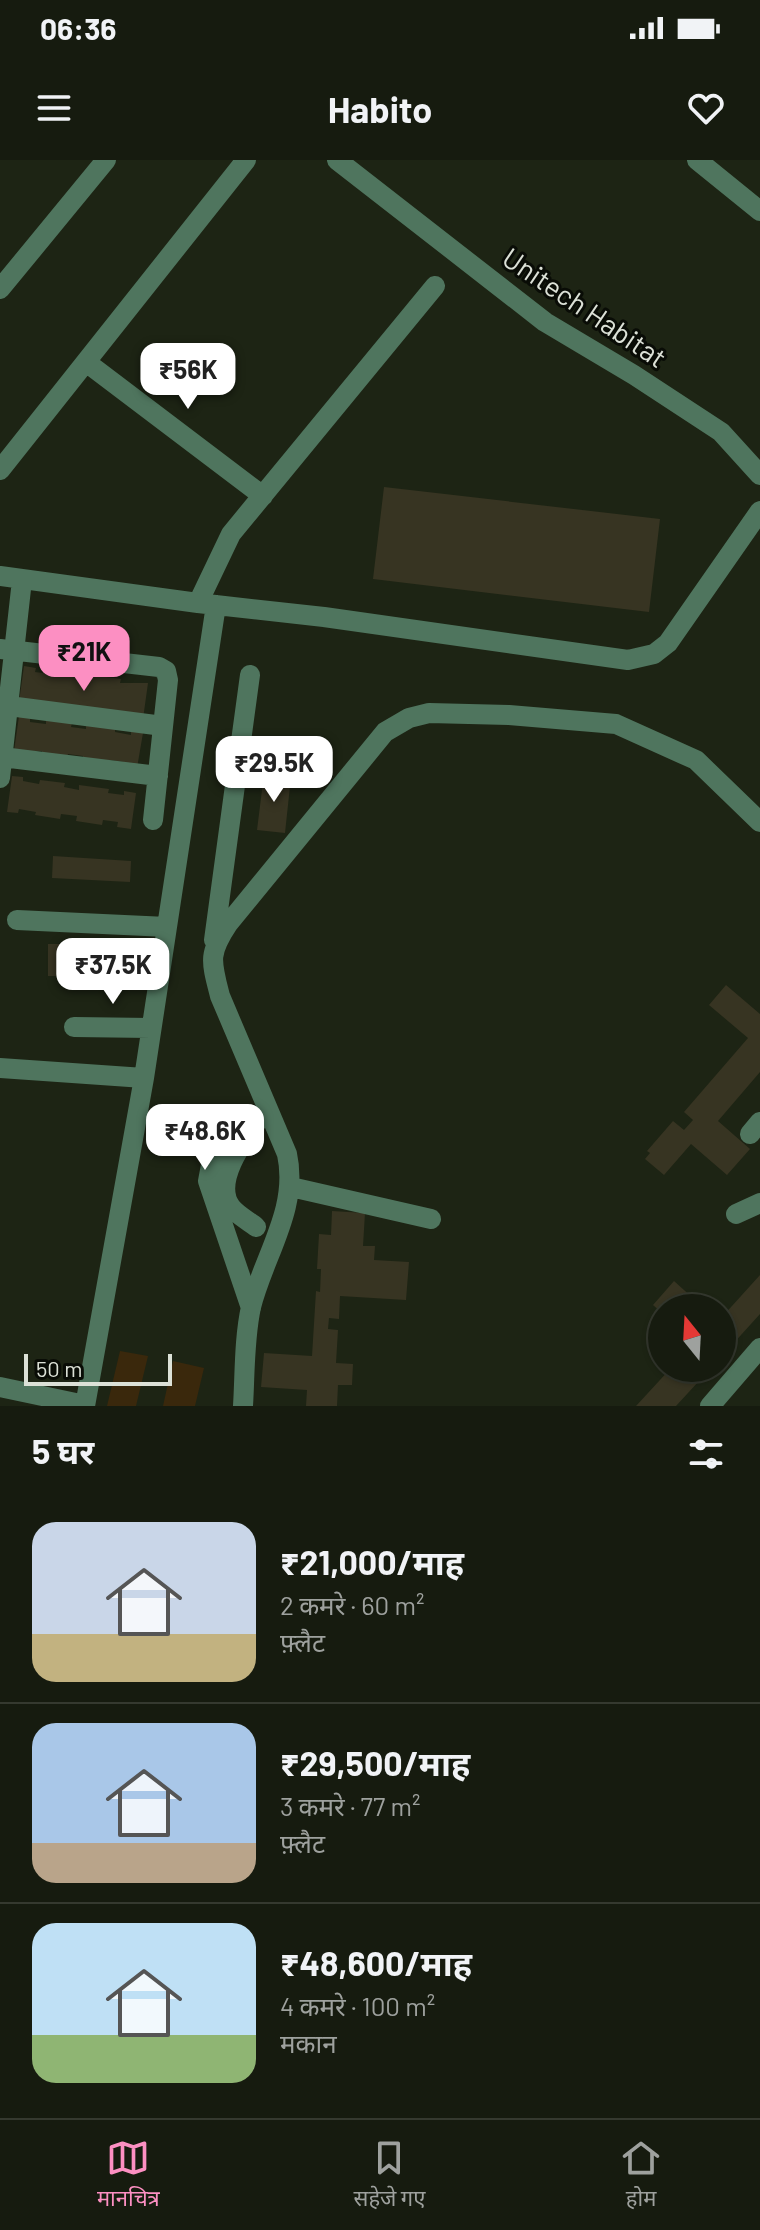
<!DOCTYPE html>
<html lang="hi">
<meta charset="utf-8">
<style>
body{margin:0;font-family:Barlow,"Noto Sans Devanagari",sans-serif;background:#1f2418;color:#f1f3f6;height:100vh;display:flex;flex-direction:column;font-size:30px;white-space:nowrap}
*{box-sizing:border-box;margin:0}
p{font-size:26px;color:#9ea19e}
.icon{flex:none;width:44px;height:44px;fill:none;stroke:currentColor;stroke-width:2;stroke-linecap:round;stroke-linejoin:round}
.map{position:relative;height:1246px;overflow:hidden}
.side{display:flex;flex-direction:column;background:#161b0f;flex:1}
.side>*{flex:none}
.needle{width:52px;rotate:342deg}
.buttons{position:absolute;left:648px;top:1134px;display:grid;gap:16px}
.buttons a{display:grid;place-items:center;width:88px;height:88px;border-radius:50%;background:#161b0f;box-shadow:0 2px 6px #0004,0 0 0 2px #35392f;font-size:40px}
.scale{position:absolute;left:24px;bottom:20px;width:148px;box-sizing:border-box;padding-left:8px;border:4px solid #dce1d7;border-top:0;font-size:22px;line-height:28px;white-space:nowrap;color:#dce1d7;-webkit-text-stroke:6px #090c06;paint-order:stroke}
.price{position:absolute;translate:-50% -68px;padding:0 18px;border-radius:16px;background:#fff;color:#222;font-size:26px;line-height:52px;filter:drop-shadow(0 2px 4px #0008)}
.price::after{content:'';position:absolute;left:50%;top:48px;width:24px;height:18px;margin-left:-12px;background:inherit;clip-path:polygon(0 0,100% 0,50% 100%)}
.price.current{background:#fc8fc2;color:#111}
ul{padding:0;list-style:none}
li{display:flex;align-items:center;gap:24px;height:200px;padding:0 32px}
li+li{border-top:2px solid #35392f}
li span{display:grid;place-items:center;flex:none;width:224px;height:160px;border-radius:24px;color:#555}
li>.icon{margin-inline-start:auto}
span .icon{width:96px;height:96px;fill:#fffc;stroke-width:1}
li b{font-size:34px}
h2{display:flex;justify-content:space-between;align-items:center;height:96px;padding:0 32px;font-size:34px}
.status{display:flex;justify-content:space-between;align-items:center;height:56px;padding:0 40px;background:#161b0f;direction:ltr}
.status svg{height:22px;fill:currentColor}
header{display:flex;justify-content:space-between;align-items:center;height:104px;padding:0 32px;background:#161b0f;font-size:36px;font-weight:700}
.tab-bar{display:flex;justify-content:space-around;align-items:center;height:112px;border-top:2px solid #35392f;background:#161b0f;font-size:22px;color:#9ea19e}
.tab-bar a{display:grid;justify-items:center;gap:4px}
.tab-bar .current{color:#fc8fc2}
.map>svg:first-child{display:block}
.green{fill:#3a280c}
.building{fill:#373422}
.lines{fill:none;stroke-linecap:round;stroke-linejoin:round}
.minor{stroke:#4f755e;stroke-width:20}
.labels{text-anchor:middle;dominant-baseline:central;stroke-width:6;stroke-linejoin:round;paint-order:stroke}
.street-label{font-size:28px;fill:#dce1d7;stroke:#090c06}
</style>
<div class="status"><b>06:36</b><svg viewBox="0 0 49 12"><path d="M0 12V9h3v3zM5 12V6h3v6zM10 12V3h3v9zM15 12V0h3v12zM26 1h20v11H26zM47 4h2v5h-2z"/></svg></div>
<header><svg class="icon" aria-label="menu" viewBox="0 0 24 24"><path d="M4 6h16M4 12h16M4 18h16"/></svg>Habito<svg class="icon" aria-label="heart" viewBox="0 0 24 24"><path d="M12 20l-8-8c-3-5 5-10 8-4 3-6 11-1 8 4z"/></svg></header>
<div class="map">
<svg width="760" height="1246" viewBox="0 0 760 1246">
<rect width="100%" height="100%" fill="#1d2414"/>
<path class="green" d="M120,1191l28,5 -12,50h-29z
M173,1201l31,7 -9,38h-32z"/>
<path class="building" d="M384,327l276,32 -11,93 -276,-33z
M24,506l12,2 -1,4 16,2 1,-4 25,4 -1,4 15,2 1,-5 29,4 -1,4h28l-5,36 -124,-17z
M19,556l11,1v5l16,2v-4l26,3 -1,4 15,2v-4l29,4v3l16,3v-4l12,2 -6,35 -13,-1v-5l-14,-2 -1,4 -26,-3v-5l-15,-2 -1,5 -25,-4v-4h-28z
M264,614l27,3 -6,56 -28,-3z
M12,616l11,1v4l16,3 1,-4 25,3 -1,4 15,3v-5l30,4 -1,4 16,2v-4l12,2 -5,36 -14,-2 1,-5 -15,-2 -1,5 -26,-4 1,-5 -16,-2 -1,5 -25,-4 1,-3 -17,-3 -1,4 -11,-1z
M53,696l78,5 -1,21 -78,-4z
M48,784h39v32h-39z
M726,825l34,29v58l-42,49 32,28 -23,26 -36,-31 -27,31 -19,-16 5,-6 -3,-2 26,-30 11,9 9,-10 -9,-8 64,-74 -39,-33z
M332,1051l33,2 -2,33h12l-1,14 35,2 -3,38 -66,-4 -1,23 -10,-1 -1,11 10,1 -2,33 17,1 -1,21h-14l-1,21h-31l1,-16 -46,-3 3,-34 48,3 4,-65 4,1 1,-23h-4l2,-35 12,1z
M760,1115v39l-38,42v-39z
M674,1121l30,27h-42v5l-9,-8z
M671,1208h40l-35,38h-40z"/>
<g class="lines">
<path class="minor" d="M337,0l208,162 89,53 87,57 39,43
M697,0l63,51
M0,129l106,-129
M86,202l177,134
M0,310l246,-310
M0,416l198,27 126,14 304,43 26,-6 14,-11 92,-132
M198,443l33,-69 204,-248
M0,489l159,18 7,4 2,9 -15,140
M9,546l154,20
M2,597l156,19
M0,618l22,-198
M17,760l150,7
M214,780l36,-265
M74,867l77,1
M0,908l144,10
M750,974l10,-12
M225,983l-14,22 -3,16 43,127
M291,1027l140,32
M736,1054l24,-11
M256,1067c-7,-6 -19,-12 -25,-20 -21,-27 20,-76 35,-98
M0,1227l85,18
M85,1246l59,-328 72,-473
M243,1246c2,-32 1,-67 8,-99 13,-52 48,-98 36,-153l-67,-158c-9,-35 -12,-42 8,-72l157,-192 24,-14 20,-5 80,2 107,9 80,36 64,62
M710,1246l50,-58"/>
</g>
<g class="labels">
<g class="street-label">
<text transform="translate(585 147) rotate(34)">Unitech Habitat</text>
</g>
</g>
</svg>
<div class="buttons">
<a><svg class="needle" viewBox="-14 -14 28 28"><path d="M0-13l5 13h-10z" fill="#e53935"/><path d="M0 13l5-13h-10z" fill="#9ea19e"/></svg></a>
</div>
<div class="scale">50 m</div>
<b class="price" style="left:188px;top:251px">₹56K</b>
<b class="price current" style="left:84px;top:533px">₹21K</b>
<b class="price" style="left:274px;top:644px">₹29.5K</b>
<b class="price" style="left:113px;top:846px">₹37.5K</b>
<b class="price" style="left:205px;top:1012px">₹48.6K</b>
</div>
<section class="side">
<h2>5 घर<svg class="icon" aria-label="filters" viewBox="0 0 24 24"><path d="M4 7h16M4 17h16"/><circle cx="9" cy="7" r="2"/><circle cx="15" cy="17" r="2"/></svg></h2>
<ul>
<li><span style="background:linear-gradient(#c9d6e8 70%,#c2b280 0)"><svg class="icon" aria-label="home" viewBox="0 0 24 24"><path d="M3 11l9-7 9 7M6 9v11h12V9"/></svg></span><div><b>₹21,000/माह</b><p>2 कमरे · 60 m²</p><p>फ़्लैट</p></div></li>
<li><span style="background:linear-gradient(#a9c7e8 75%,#b9a48a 0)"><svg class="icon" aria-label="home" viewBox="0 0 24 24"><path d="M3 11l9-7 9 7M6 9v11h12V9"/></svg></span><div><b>₹29,500/माह</b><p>3 कमरे · 77 m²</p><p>फ़्लैट</p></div></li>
<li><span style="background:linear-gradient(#bfe0f5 70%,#8fb573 0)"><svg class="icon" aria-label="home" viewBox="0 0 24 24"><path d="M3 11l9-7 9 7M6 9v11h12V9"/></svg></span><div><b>₹48,600/माह</b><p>4 कमरे · 100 m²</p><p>मकान</p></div></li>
</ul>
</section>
<nav class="tab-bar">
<a class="current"><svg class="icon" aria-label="map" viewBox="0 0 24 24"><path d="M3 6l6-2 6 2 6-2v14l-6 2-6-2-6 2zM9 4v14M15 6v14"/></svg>मानचित्र</a>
<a><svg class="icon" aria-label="saved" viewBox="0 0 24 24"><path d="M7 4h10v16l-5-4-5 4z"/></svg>सहेजे गए</a>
<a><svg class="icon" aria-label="home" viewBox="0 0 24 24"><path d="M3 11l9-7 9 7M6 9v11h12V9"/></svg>होम</a>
</nav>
